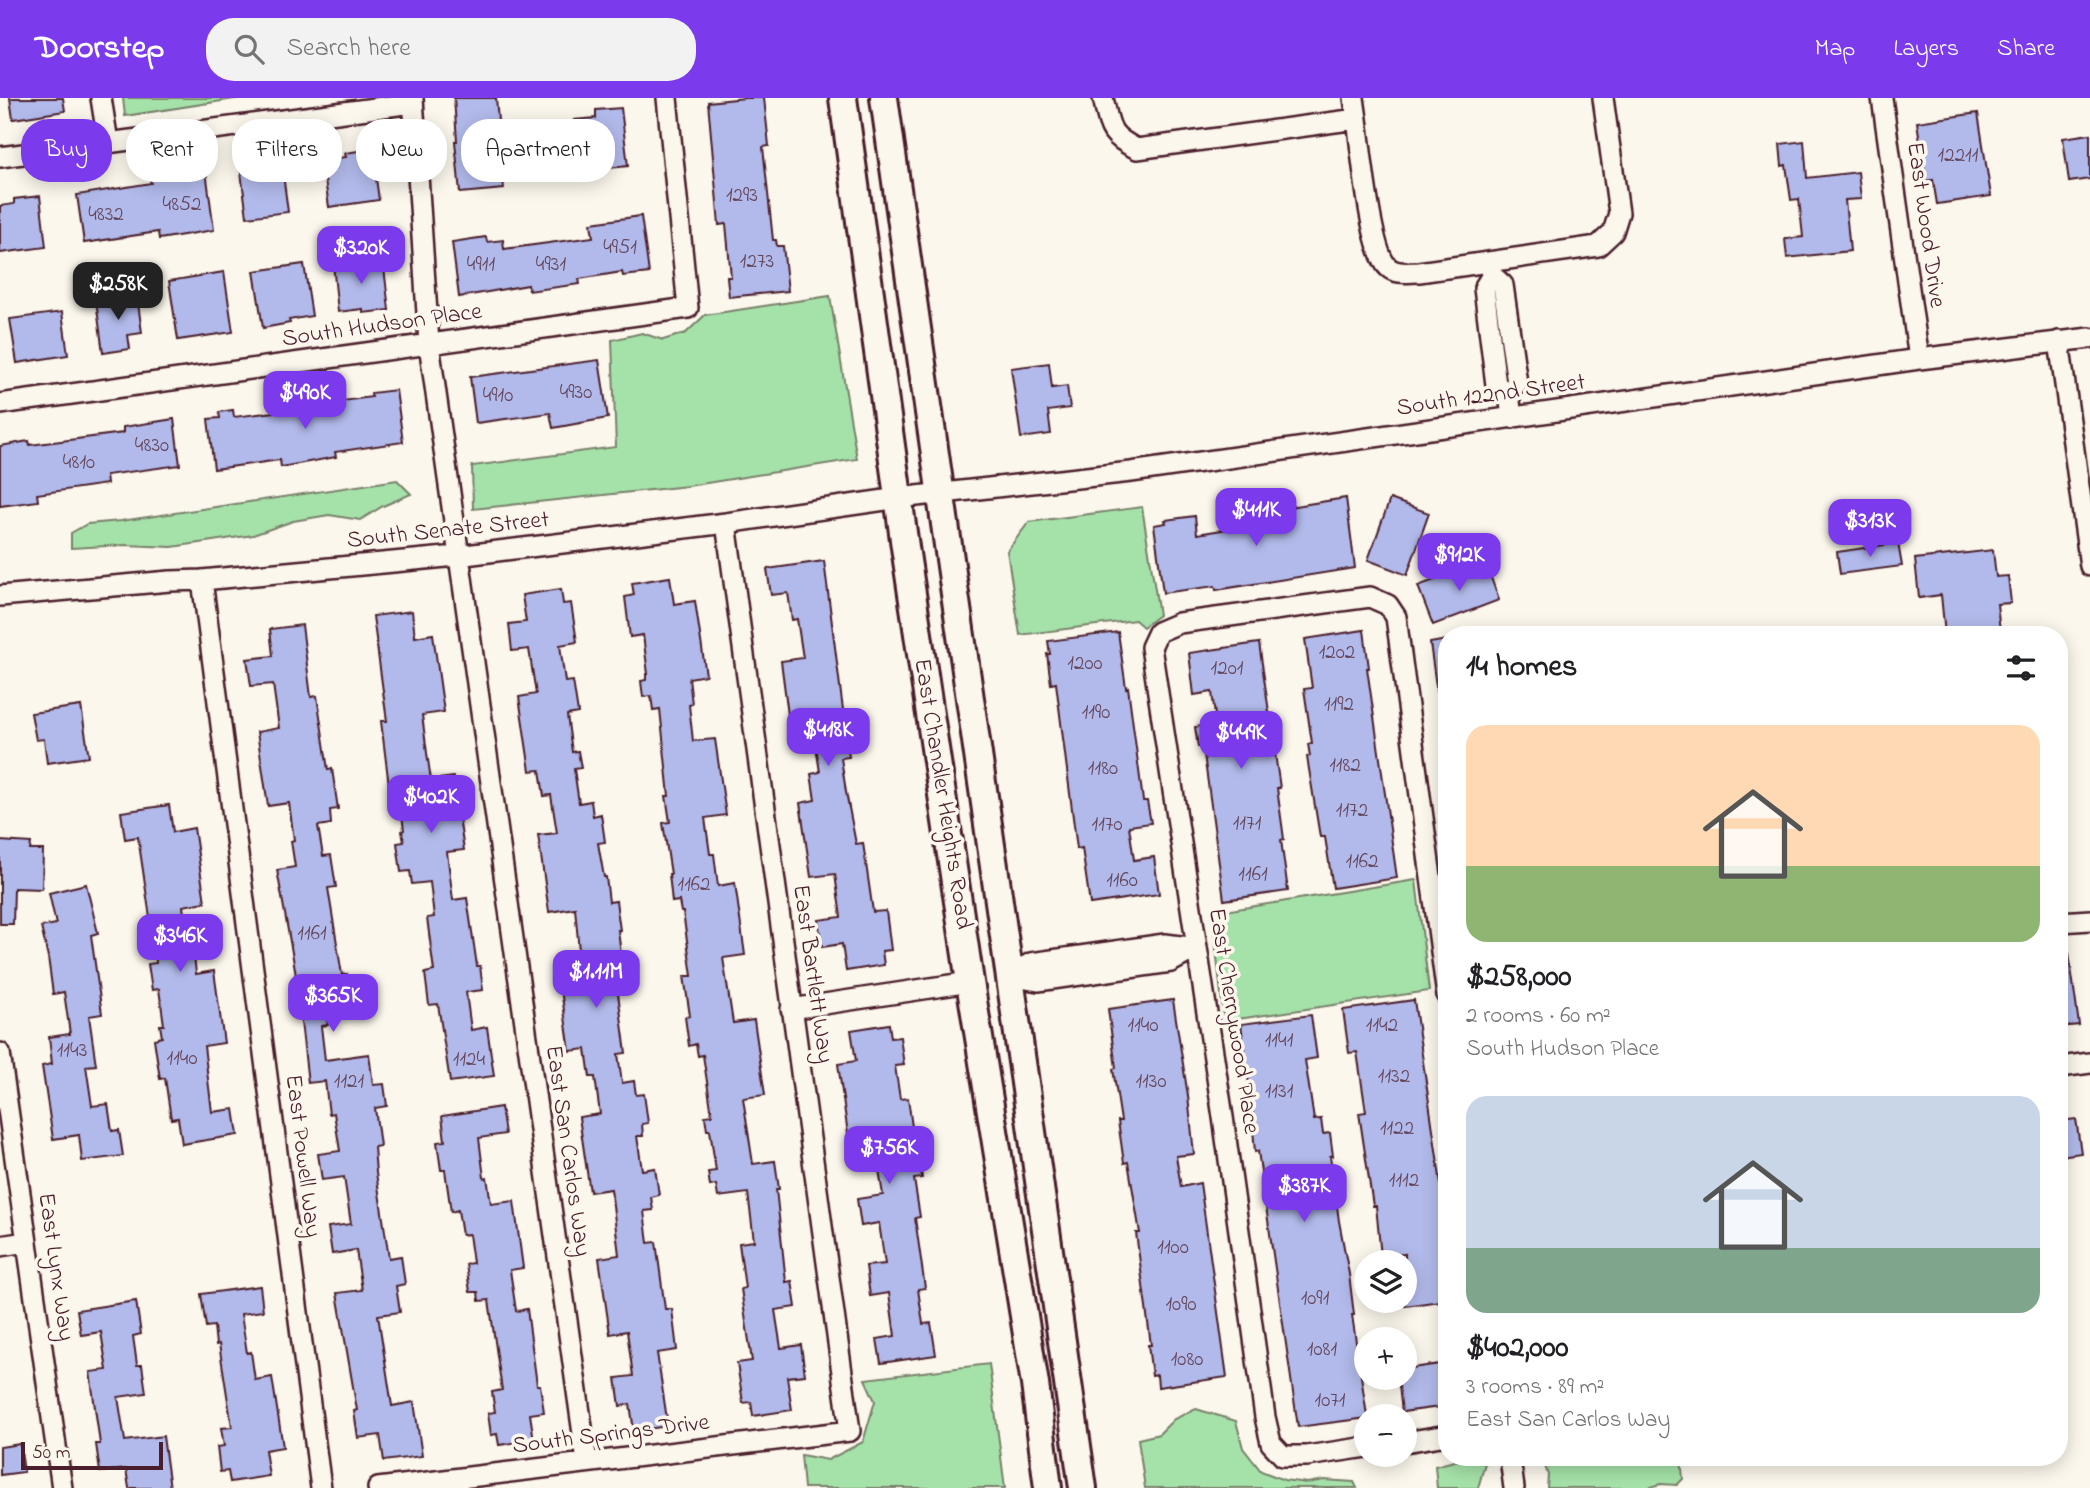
<!DOCTYPE html>
<meta charset="utf-8">
<style>
body{margin:0;font-family:"Indie Flower",sans-serif;background:#f2f2f2;color:#202124;height:100vh;display:flex;flex-direction:column;font-size:26px;white-space:nowrap}
*{box-sizing:border-box;margin:0}
p{font-size:23px;color:#757577}
.icon{flex:none;width:38px;height:38px;fill:none;stroke:currentColor;stroke-width:2;stroke-linecap:round;stroke-linejoin:round}
.map{position:relative;flex:1;overflow:hidden}
.side{position:absolute;left:1438px;top:528px;width:630px;height:840px;display:flex;flex-direction:column;background:#fff;border-radius:28px;box-shadow:0 4px 18px #0003}
.side>*{flex:none}
.top-card{position:absolute;left:21px;top:21px;width:665px;height:63px;display:flex;gap:14px}
.tools{position:absolute;left:1354px;top:1152px;display:grid;gap:14px}
.tools a{display:grid;place-items:center;width:63px;height:63px;border-radius:50%;background:#fff;box-shadow:0 4px 18px #0003;font-size:35px}
.scale{position:absolute;left:21px;bottom:18px;width:142px;box-sizing:border-box;padding-left:7px;border:4px solid #4a1f2b;border-top:0;font-size:19px;line-height:24px;white-space:nowrap;color:#4a1f2b;-webkit-text-stroke:5px #fbf7ec;paint-order:stroke}
.price{position:absolute;translate:-50% -60px;padding:0 16px;border-radius:14px;background:#7c3aed;color:#fff;font-size:23px;line-height:46px;filter:drop-shadow(0 2px 4px #0008)}
.price::after{content:'';position:absolute;left:50%;top:42px;width:21px;height:16px;margin-left:-10px;background:inherit;clip-path:polygon(0 0,100% 0,50% 100%)}
.price.on{background:#222;color:#fff}
ul{padding:0;list-style:none}
li{display:grid;align-content:center;gap:14px;height:371px;padding:0 28px}
li span{display:grid;place-items:center;height:217px;border-radius:21px;color:#555}
li>.icon{margin-inline-start:auto}
span .icon{width:126px;height:126px;fill:#fffc;stroke-width:1}
li b{font-size:30px}
h2{display:flex;justify-content:space-between;align-items:center;height:84px;padding:0 28px;font-size:30px}
.pill{padding:0 24px;border-radius:28px;background:#fff;box-shadow:0 4px 18px #0003;font-size:24px;line-height:63px}
.pill.on{background:#7c3aed;color:#fff}
header{display:flex;align-items:center;gap:42px;box-sizing:border-box;height:98px;padding:0 35px;background:#7c3aed;color:#fff}
header strong{font-size:33px}
nav{display:flex;gap:38px;margin-inline-start:auto;font-size:24px}
.search{width:490px;height:63px;background:#f2f2f2;display:flex;align-items:center;gap:18px;box-sizing:border-box;padding:0 24px;border-radius:28px;color:#757577;font-size:26px}
.map>svg:first-child{display:block}
.green{fill:#a5e2a9;stroke:#78806a;stroke-width:2}
.building{fill:#b2baeb;stroke:#4a1f2b;stroke-width:2}
.lines{fill:none;stroke-linecap:round;stroke-linejoin:round}
.minor-casing{stroke:#4a1f2b;stroke-width:24}
.secondary-casing{stroke:#4a1f2b;stroke-width:32}
.minor{stroke:#fbf7ec;stroke-width:19}
.secondary{stroke:#fbf7ec;stroke-width:26}
.labels{text-anchor:middle;dominant-baseline:central;stroke-width:7;stroke-linejoin:round;paint-order:stroke}
.number-label{font-size:21px;fill:#64465b}
.street-label{font-size:24px;fill:#4a1f2b;stroke:#fbf7ec}
</style>
<header>
<strong>Doorstep</strong>
<div class="search"><svg class="icon" aria-label="search" viewBox="0 0 24 24"><circle cx="10" cy="10" r="6"/><path d="M15 15l6 6"/></svg>Search here</div>
<nav><a>Map</a><a>Layers</a><a>Share</a></nav>
</header>
<div class="map">
<svg width="2090" height="1390" viewBox="0 0 2090 1390">
<rect width="100%" height="100%" fill="#fbf7ec"/>
<filter id="ink" filterUnits="userSpaceOnUse"><feTurbulence type="fractalNoise" baseFrequency=".0143" numOctaves="2"/><feDisplacementMap in="SourceGraphic" scale="14" xChannelSelector="R" yChannelSelector="G"/><feConvolveMatrix kernelMatrix="1 2 1 2 8 2 1 2 1" color-interpolation-filters="sRGB"/></filter>
<g filter="url(#ink)">
<path class="green" d="M123,0h118l-116,18z
M830,198l27,163 -169,27 -215,23 -1,-43 144,-19 -4,-107 30,-7 21,7 23,-7 19,-18z
M397,382l14,14 -28,12 -23,14 -31,-5 -36,6 -40,14 -81,12 -46,-2 -55,3v-15l16,-9 34,-3z
M1142,409l17,108 -16,12 -8,-7 -115,15 -13,-84 22,-29z
M1416,782l13,111 -205,30 -12,-108z
M989,1266l16,124h-201l-3,-33 27,5 35,-18 12,-41 -10,-22z
M1196,1311l40,12 7,27 18,23 23,9 23,3 17,-3 30,2 3,6h-212l-7,-49 21,-5 15,-15z
M1546,1360h135l2,21 -6,6 -16,-1 -13,4h-101l1,-13 -4,-12z
M1458,1362l27,3 -7,25h-41l-2,-22z"/>
<path class="building" d="M10,0h53l2,13 -52,8z
M454,0h42l8,91 -44,4 -5,-52h2z
M745,0h19l5,48 -6,1 10,93h3l1,6h6l5,45 -59,6 -2,-20h4l-5,-53 -7,1 -11,-123z
M621,10l7,58 -50,5 -4,-51 22,-2v-8z
M1978,15l13,83 -54,8 -4,-24 -7,1 -9,-59z
M2090,36v45l-21,3 -6,-44z
M1804,43l3,37 51,-6 3,27 -16,1 5,51 -63,7 -2,-19 18,-2 -4,-38 -8,1 -5,-35 -4,1 -2,-22z
M372,51l7,51 -50,7 -7,-47 24,-3 -1,-4z
M266,64l2,14 15,-2 5,38 -41,5 -7,-52z
M206,73l8,59 -55,9 -1,-7 -74,11 -7,-48 74,-12 -1,-4z
M40,98l6,51 -46,6v-47l14,-2v-5z
M641,118l8,57 -26,3 -1,-4 -43,7 1,5 -51,7 -1,-6 -69,12 -7,-55 34,-5 1,5 16,-2 1,9 89,-12 -2,-14z
M383,161l6,51 -26,3v-4l-25,3 -5,-48z
M304,166l8,52 -23,4 1,3 -27,5 -9,-57z
M224,174l9,60 -55,8 -9,-59z
M137,197l5,38 -14,2 2,14 -27,4 -7,-52z
M62,214l6,43 -51,8 -7,-44z
M599,262l9,58 -55,10 -3,-15 -74,10 -6,-46z
M1049,265l3,25 15,-2 3,22 -22,3 3,23 -30,4 -10,-70z
M396,292l7,52 -68,10 1,5 -55,10 -1,-7 -66,9 -6,-50 12,-1 -1,-6 14,-2 1,7 39,-5v-6l55,-7 1,4 43,-6 -1,-4z
M174,321l6,46 -74,10 1,9 -70,10 1,7 -38,5v-60l29,-5 1,4 93,-12v-6z
M1346,400l9,70 -139,22 -1,-4 -52,7 -9,-68 12,-2 -1,-3 30,-4 2,18 62,-10 -2,-12z
M1390,401l39,14 -22,62 -39,-15z
M1898,445l4,23 -62,8 -3,-22z
M1993,452l3,27 12,-1 3,27 -14,1 3,27 -55,4 -4,-40 -22,3 -4,-39z
M824,463l25,196 -8,1 5,34 10,52 7,-1 10,69 13,-1 5,39 -9,1 2,14 -38,6 -4,-27 -20,3 -4,-27 23,-3 -6,-43 -24,3 -11,-74 15,-3 -4,-26 9,-2 -6,-38 -23,4 -10,-77 22,-3 -6,-39 -5,1 -4,-27 -17,2 -4,-26z
M1485,463l14,39 -66,25 -15,-39z
M670,479l4,27 21,-3 11,74 -17,3 3,26 -3,1 4,36 22,-2 11,76 -21,3 5,36h4l4,32 17,-3 10,72 -22,3 10,65 21,-3 11,75 -22,3 10,66 22,-3 4,28h-3l10,93 6,-1 4,26 -21,3 6,38 20,-3 4,30 -18,2 5,33 -39,6 -2,-14 -8,1 -6,-40 15,-2 -11,-72 4,-1 -6,-45 15,-2 -6,-48 -30,4 -2,-12 -6,1 -2,-14 8,-1 -6,-41h-3l-2,-14 7,-1 -9,-60 -5,1 -2,-12 -7,2 -4,-29 5,-1 -6,-40h8l-9,-64h-2l-2,-11 -7,1 -3,-28h2l-8,-51 7,-1 -4,-26h3l-9,-87 -7,1 -2,-14 -8,1 -2,-16 5,-1v-6h2l-5,-39 -13,2 -5,-40 9,-2 -2,-12z
M561,491l2,15 8,-1 6,39 -17,3 5,37 8,-1 5,32 -11,2 5,37 6,-1 3,17 -7,1 5,34 12,-2 2,15 8,-2 4,28 -7,1 6,34h2l3,25 7,-1 4,29h-2l5,40 -8,1 11,82 -8,1 4,29 12,-2 2,14 8,-1 4,29 -6,1 1,12h-6l5,34 13,-2 4,27 -8,2 2,13 -9,1 4,32 8,-1 9,67h7l5,41 -20,3 11,73 -34,5 -4,-27 -10,2 -4,-28 17,-2 -6,-45 -17,3 -11,-76 20,-3 -8,-66 -21,3 -11,-75 21,-3 -5,-37h-5l-4,-28 -16,2 -11,-75 22,-3 -6,-65 -26,4 -11,-77 19,-2 -6,-38 -7,1 -4,-26 -10,1 -11,-74 17,-3 -7,-45 -17,2 -3,-27 17,-2 -4,-27z
M412,513l3,26 18,-3 11,78 -22,3 5,38 4,27 22,-3 11,73 -17,2 6,48 14,-2 10,68h3l3,24 -17,2 5,38 16,-3 7,49 -44,6 -12,-78 -9,1 -4,-32 9,-2 -7,-53 7,-1 -4,-35 -18,2 -2,-13 -9,1 -4,-29 7,-1 -2,-11 2,-1 -6,-45 -9,1 -8,-65h6l-14,-105z
M302,527l9,72 6,-1 11,74 4,-1 6,40 -8,1 1,14 -13,2 5,30 8,-1 5,32 -8,1 14,87 5,-1 4,29 -26,4 3,18 -7,1 4,34 44,-6 4,31 11,-1 3,22 -12,2 5,38 -6,1 2,26 13,85 12,-2 4,28 -9,2 4,26 -22,3 14,91 22,-4 8,54 -38,5 -4,-26 -22,3 -4,-27 3,-1 -20,-117 25,-3 -6,-40 -24,4 -4,-27 23,-3 -7,-47 -22,3 -4,-26 22,-3 -6,-38 -5,1 -4,-33 -17,2 -13,-114 -18,-99 18,-3 -4,-26 3,-1 -5,-37 -21,3 -11,-74 22,-4 -6,-44 -22,2 -4,-27 26,-3 -3,-27z
M1364,532l5,38h-2l30,210 -64,10 -8,-51h-5l-13,-80 3,-1 -2,-12 4,-1 -8,-54 8,-1 -7,-49z
M1118,534l8,56 2,-1 15,114h4l4,22 -22,3 5,34 20,-3 5,37 -69,10 -8,-56 -5,1 -21,-166 -5,1 -4,-30h3l-2,-13z
M1447,542v61h-9l-8,-58z
M1259,545l21,145h-3l7,51 -3,1 7,51 -64,9 -21,-153h-5l-3,-20 21,-3 -4,-32 -18,3 -5,-42z
M81,608l8,51 -42,6 -3,-24 -8,1 -5,-27z
M169,707l4,27 21,-4 7,47 4,27 -22,4 5,41 5,-1 3,28 18,-3 10,72 -20,3 8,66 22,-3 4,26 -56,9 -4,-26 -7,1 -6,-41 -5,1 -6,-40 8,-2 -2,-12h4l-5,-36 -7,1 -4,-26 8,-1 -1,-12 -17,-114 -13,2 -4,-27z
M0,743l31,2 -1,7h13l-1,39 -28,-1 -1,36h-13z
M86,786l12,49 -7,2 11,79 -13,2 7,49 -10,1 6,40 16,-2 4,27 7,-1 4,26 -41,5 -3,-26 -26,4 -11,-73 10,-2 -3,-27 21,-3 -6,-42 -11,2 -5,-37 -7,-30 15,-3 -7,-31z
M2069,855l10,72 -19,2v-73z
M1173,902l15,96 6,58 -18,2 5,31 19,-4 27,194 -69,10 -1,-12 -5,1 -4,-31h3l-15,-112h4l-12,-71 -4,1 -6,-42h3l-8,-52 3,-1 -8,-59z
M1414,902l33,225v75l-42,6v-52l-24,3 -5,-51h-3l-14,-93 7,-1 -9,-60 -8,1 -6,-43z
M1311,917l6,43 -12,2 9,60 7,-1 2,15 7,-1 3,23h-3l9,65 10,53 5,41h-2l15,101v2l-69,9 -40,-276 -3,1 -2,-23h2l-14,-105z
M889,926l2,14 9,-1 4,28 -9,1 5,33 8,-1 9,65h3l2,15 -8,1 6,38 -5,1 10,70 -7,1 5,35 8,-1 5,32 -55,8 -4,-24 18,-3 -6,-43 -19,3 -4,-30 19,-2 -6,-41 -18,3 -4,-27 26,-4 -6,-38 -8,1 -4,-26 -17,2 -10,-70 18,-3 -5,-31z
M501,1009l4,27 -26,4 5,40 3,-1 4,27 23,-3 9,67 -13,2 6,41 11,-2 10,76h3l4,27 -14,2 4,26 -35,5 -2,-11 -6,1 -3,-22 7,-1 -3,-20 10,-2 -13,-90 -10,1 -1,-9h-8l-4,-28 7,-1 -4,-29 -7,1 -4,-25 -7,2 -6,-42h-4l-4,-28 8,-1 -3,-25z
M2076,1021l5,34 -21,3v-35z
M260,1188l3,25 -22,3 6,39 4,-1 4,28 17,-3 11,70 -18,3 4,26 -39,6 -2,-11 -8,1 -3,-25 7,-1 -3,-18 11,-1 -13,-83 -3,1 -2,-19 -8,1 -5,-33z
M136,1203l5,33 -8,2 4,29h5l4,28 -28,4 7,44 38,-5 7,52h-41l-3,-19 -26,3 -4,-28h4l-10,-72 17,-2 -6,-38 -20,3 -4,-25z
M1447,1265v43l-45,6 -4,-35h7v-8z
M20,1346l4,28 -24,3v-28z"/>
<g class="lines">
<g class="minor-casing">
<path id="minor" d="M101,0l7,44
M413,0l16,246 158,1118
M1103,0c7,29 5,37 34,51l220,-30 -3,-21
M1882,0l37,261
M1357,21c4,28 13,132 31,148 8,8 21,5 31,5l179,-26 15,-14 6,-19 -16,-115
M0,59l413,-54
M1489,164l3,13 11,10 14,98 -8,10 3,25
M1492,177l-8,13 12,97 13,8
M2059,243l31,225
M0,306l688,-96 -21,-210
M202,482l119,908
M0,498l170,-15 32,-1 255,-24 269,-33 173,-25 232,-26 788,-113 171,-21
M2060,824l30,-2
M1009,878l29,5 133,-19 26,-14
M1009,878l22,-13 134,-19 32,4
M791,911l179,-27
M0,955l62,435
M2060,969l30,-4
M0,1148l26,-4
M1405,1344l42,-7
M1367,1349l-60,9h-24l-12,-13 -6,-26 -42,-300 -72,-470 7,-15 21,-9 191,-26 18,8 8,12 51,379
M1510,1360l4,30
M378,1390l472,-57 -124,-908"/>
</g>
<g class="secondary-casing">
<path id="secondary" d="M843,0l62,449 65,435 65,402 13,104
M884,0l199,1390"/>
</g>
<use href="#minor" class="minor"/>
<use href="#secondary" class="secondary"/>
</g>
</g>
<g class="labels">
<g class="number-label">
<text x="1958" y="58">12211</text>
<text x="742" y="98">1293</text>
<text x="182" y="107">4852</text>
<text x="106" y="117">4832</text>
<text x="620" y="150">4951</text>
<text x="757" y="164">1273</text>
<text x="481" y="167">4911</text>
<text x="551" y="167">4931</text>
<text x="576" y="295">4930</text>
<text x="498" y="298">4910</text>
<text x="152" y="348">4830</text>
<text x="79" y="365">4810</text>
<text x="1337" y="555">1202</text>
<text x="1085" y="566">1200</text>
<text x="1227" y="571">1201</text>
<text x="1339" y="607">1192</text>
<text x="1096" y="615">1190</text>
<text x="1345" y="668">1182</text>
<text x="1103" y="671">1180</text>
<text x="1352" y="713">1172</text>
<text x="1247" y="726">1171</text>
<text x="1107" y="727">1170</text>
<text x="1362" y="764">1162</text>
<text x="1253" y="777">1161</text>
<text x="1122" y="783">1160</text>
<text x="694" y="787">1162</text>
<text x="312" y="836">1161</text>
<text x="1143" y="928">1140</text>
<text x="1382" y="928">1142</text>
<text x="1279" y="943">1141</text>
<text x="72" y="953">1143</text>
<text x="182" y="961">1140</text>
<text x="469" y="962">1124</text>
<text x="1394" y="979">1132</text>
<text x="349" y="984">1121</text>
<text x="1151" y="984">1130</text>
<text x="1279" y="994">1131</text>
<text x="1397" y="1031">1122</text>
<text x="1404" y="1083">1112</text>
<text x="1173" y="1150">1100</text>
<text x="1315" y="1201">1091</text>
<text x="1181" y="1207">1090</text>
<text x="1322" y="1252">1081</text>
<text x="1187" y="1262">1080</text>
<text x="1330" y="1303">1071</text>
</g>
<g class="street-label">
<text transform="translate(1925 127) rotate(82)">East Wood Drive</text>
<text transform="translate(382 228) rotate(-8)">South Hudson Place</text>
<text transform="translate(1491 298) rotate(-8)">South 122nd Street</text>
<text transform="translate(448 433) rotate(-6)">South Senate Street</text>
<text transform="translate(942 696) rotate(81)">East Chandler Heights Road</text>
<text transform="translate(812 876) rotate(82)">East Bartlett Way</text>
<text transform="translate(1233 923) rotate(81)">East Cherrywood Place</text>
<text transform="translate(567 1053) rotate(82)">East San Carlos Way</text>
<text transform="translate(302 1058) rotate(83)">East Powell Way</text>
<text transform="translate(55 1169) rotate(82)">East Lynx Way</text>
<text transform="translate(611 1337) rotate(-7)">South Springs Drive</text>
</g>
</g>
</svg>
<div class="tools">
<a><svg class="icon" aria-label="layers" viewBox="0 0 24 24"><path d="M12 4l9 5-9 5-9-5zM3 14l9 5 9-5"/></svg></a>
<a>+</a>
<a>−</a>
</div>
<div class="scale">50 m</div>
<b class="price" style="left:361px;top:188px">$320K</b>
<b class="price on" style="left:118px;top:224px">$258K</b>
<b class="price" style="left:305px;top:333px">$490K</b>
<b class="price" style="left:1256px;top:450px">$411K</b>
<b class="price" style="left:1870px;top:461px">$313K</b>
<b class="price" style="left:1459px;top:495px">$912K</b>
<b class="price" style="left:828px;top:670px">$418K</b>
<b class="price" style="left:1241px;top:673px">$449K</b>
<b class="price" style="left:431px;top:737px">$402K</b>
<b class="price" style="left:180px;top:876px">$346K</b>
<b class="price" style="left:596px;top:912px">$1.11M</b>
<b class="price" style="left:333px;top:936px">$365K</b>
<b class="price" style="left:889px;top:1088px">$756K</b>
<b class="price" style="left:1304px;top:1126px">$387K</b>
<div class="top-card">
<a class="pill on">Buy</a>
<a class="pill">Rent</a>
<a class="pill">Filters</a>
<a class="pill">New</a>
<a class="pill">Apartment</a>
</div>
<section class="side">
<h2>14 homes<svg class="icon" aria-label="filters" viewBox="0 0 24 24"><path d="M4 7h16M4 17h16"/><circle cx="9" cy="7" r="2"/><circle cx="15" cy="17" r="2"/></svg></h2>
<ul>
<li><span style="background:linear-gradient(#ffd9b3 65%,#8fb573 0)"><svg class="icon" aria-label="home" viewBox="0 0 24 24"><path d="M3 11l9-7 9 7M6 9v11h12V9"/></svg></span><div><b>$258,000</b><p>2 rooms · 60 m²</p><p>South Hudson Place</p></div></li>
<li><span style="background:linear-gradient(#c9d6e8 70%,#7fa58c 0)"><svg class="icon" aria-label="home" viewBox="0 0 24 24"><path d="M3 11l9-7 9 7M6 9v11h12V9"/></svg></span><div><b>$402,000</b><p>3 rooms · 89 m²</p><p>East San Carlos Way</p></div></li>
</ul>
</section>
</div>
